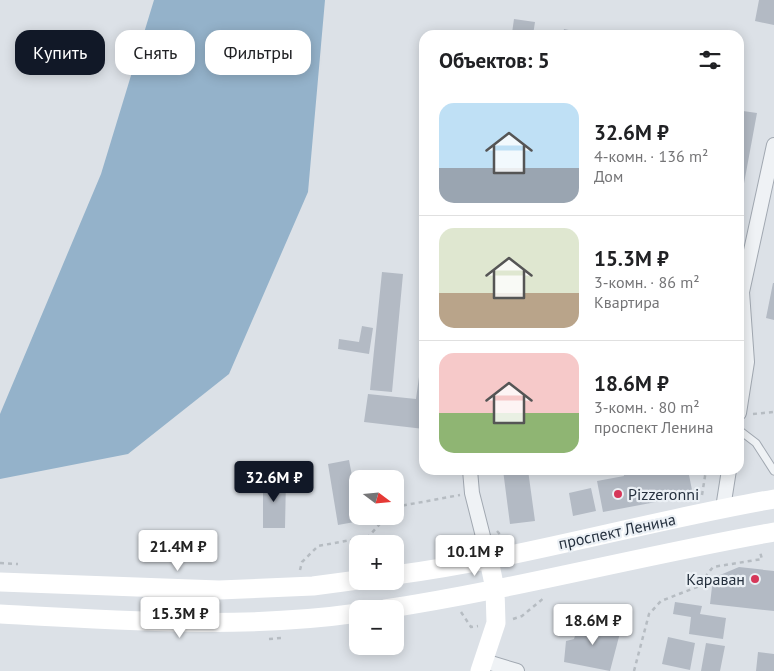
<!DOCTYPE html>
<html lang="ru">
<meta charset="utf-8">
<style>
body{margin:0;font-family:"PT Sans",sans-serif;background:#f6f6f6;color:#202124;height:100vh;display:flex;flex-direction:column;font-size:19px;white-space:nowrap}
*{box-sizing:border-box;margin:0}
p{font-size:16px;color:#757577}
.icon{flex:none;width:28px;height:28px;fill:none;stroke:currentColor;stroke-width:2;stroke-linecap:round;stroke-linejoin:round}
.map{position:relative;flex:1;overflow:hidden}
.drawer{position:absolute;left:419px;top:30px;width:325px;height:445px;display:flex;flex-direction:column;background:#fff;border-radius:15px;box-shadow:0 2px 12px #0003}
.drawer>*{flex:none}
.guide{position:absolute;left:15px;top:30px;width:329px;height:45px;display:flex;gap:10px}
.needle{width:32px;rotate:106deg}
.tools{position:absolute;left:349px;top:470px;display:grid;gap:10px}
.tools a{display:grid;place-items:center;width:55px;height:55px;border-radius:10px;background:#fff;box-shadow:0 2px 12px #0003;font-size:25px}
.price{position:absolute;translate:-50% -42px;padding:0 11px;border-radius:5px;background:#fff;color:#222;font-size:16px;line-height:32px;filter:drop-shadow(0 1px 2px #0008)}
.price::after{content:'';position:absolute;left:50%;top:30px;width:15px;height:11px;margin-left:-8px;background:inherit;clip-path:polygon(0 0,100% 0,50% 100%)}
.price.active{background:#111827;color:#fff}
ul{padding:0;list-style:none}
li{display:flex;align-items:center;gap:15px;height:125px;padding:0 20px}
li+li{border-top:1px solid #e0e0e0}
li span{display:grid;place-items:center;flex:none;width:140px;height:100px;border-radius:15px;color:#555}
li>.icon{margin-inline-start:auto}
span .icon{width:60px;height:60px;fill:#fffc;stroke-width:1}
li b{font-size:21px}
h2{display:flex;justify-content:space-between;align-items:center;height:60px;padding:0 20px;font-size:21px}
.chip{padding:0 18px;border-radius:15px;background:#fff;box-shadow:0 2px 12px #0003;font-size:18px;line-height:45px}
.chip.active{background:#111827;color:#fff}
.map>svg:first-child{display:block}
.water{fill:#94b2ca}
.building{fill:#b3bac4}
.lines{fill:none;stroke-linecap:round;stroke-linejoin:round}
.lane-casing{stroke:#a1a8b1;stroke-width:9}
.street-casing{stroke:#a1a8b1;stroke-width:16}
.path{stroke:#b6bcc2;stroke-width:2.5;stroke-dasharray:4 4;stroke-linecap:butt}
.lane{stroke:#eff2f5;stroke-width:7}
.street{stroke:#eff2f5;stroke-width:14}
.secondary{stroke:#fff;stroke-width:19}
.poi-dot{fill:#d63759;stroke:#ebf0f5;stroke-width:2}
.labels{text-anchor:middle;dominant-baseline:central;stroke-width:4.5;stroke-linejoin:round;paint-order:stroke}
.poi-label{font-size:16px;fill:#25303e;stroke:#ebf0f5;text-anchor:start}
.street-label{font-size:16px;fill:#25303e;stroke:#ebf0f5}
</style>
<div class="map">
<svg width="774" height="671" viewBox="0 0 774 671">
<rect width="100%" height="100%" fill="#dce1e7"/>
<path class="water" d="M154,0h171l-17,192 -79,182 -101,80 -128,25v-65l101,-240z"/>
<path class="building" d="M759,0h15v25l-19,-4z
M514,19l21,3 -2,13 -21,-2z
M564,29l19,4v2h-20z
M743,111l14,2 -17,92 -1,-72z
M382,272l21,2 -11,118 -22,-2z
M773,283h1v37l-8,-2z
M362,326l11,2 -4,26 -31,-5 1,-10 20,3z
M419,377l5,1v51l-60,-7 4,-28 48,5z
M349,460l9,47v9h1l1,5 -22,4 -10,-61z
M503,470h25l7,51 -25,3z
M623,470h21l1,2 11,-2h32l5,25 -90,17 -6,-31 27,-5z
M263,478h23l-1,50h-22z
M591,488l5,23 -23,5 -4,-23z
M739,567l35,4v40l-64,-7 3,-26z
M675,602l27,4 -2,8 26,4 -3,21 -34,-5 2,-17 -18,-3z
M593,620l28,9 -11,42 -46,-9 2,-21 8,-2 4,-13h10z
M668,637l27,6 -5,27 -28,-6z
M706,643l19,3 -5,25h-19z
M758,652l16,2v17h-18z"/>
<g class="lines">
<g class="lane-casing">
<path id="lane" d="M739,430l17,13 18,28"/>
</g>
<g class="street-casing">
<path id="street" d="M739,413l8,-51 -5,-70 32,-147
M470,470l2,23 17,67
M723,508l6,-38
M484,661l33,10"/>
</g>
<path class="path" d="M753,414l21,-2
M702,495l4,-25
M395,507l65,-12
M497,531l8,9
M462,541l7,-2
M0,563l18,1
M300,570l2,-8 16,-16 50,-9 19,-21
M461,612l10,15 7,-1
M513,619l9,-3 23,-19
M269,639l12,-1
M634,671l15,-57 12,-13 36,-14 16,-20 49,-8 -2,-7"/>
<use href="#lane" class="lane"/>
<use href="#street" class="street"/>
<path class="secondary" d="M395,575c128,-17 252,-54 379,-76
M0,582l219,8 94,-4 45,-6
M385,609c130,-20 259,-54 389,-77
M0,614c119,6 239,16 358,-1
M480,671l16,-48 -1,-34 -6,-29"/>
</g>
<g class="poi-dot">
<circle cx="618" cy="494" r="5"/>
<circle cx="755" cy="579" r="5"/>
</g>
<g class="labels">
<g class="poi-label">
<text x="628" y="494">Pizzeronni</text>
<text x="745" y="579" text-anchor="end">Караван</text>
</g>
<g class="street-label">
<text transform="translate(617 531) rotate(-12)">проспект Ленина</text>
</g>
</g>
</svg>
<div class="tools">
<a><svg class="needle" viewBox="-14 -14 28 28"><path d="M0-13l5 13h-10z" fill="#e53935"/><path d="M0 13l5-13h-10z" fill="#757577"/></svg></a>
<a>+</a>
<a>−</a>
</div>
<b class="price active" style="left:274px;top:503px">32.6M ₽</b>
<b class="price" style="left:178px;top:572px">21.4M ₽</b>
<b class="price" style="left:475px;top:577px">10.1M ₽</b>
<b class="price" style="left:180px;top:639px">15.3M ₽</b>
<b class="price" style="left:593px;top:646px">18.6M ₽</b>
<div class="guide">
<a class="chip active">Купить</a>
<a class="chip">Снять</a>
<a class="chip">Фильтры</a>
</div>
<section class="drawer">
<h2>Объектов: 5<svg class="icon" aria-label="filters" viewBox="0 0 24 24"><path d="M4 7h16M4 17h16"/><circle cx="9" cy="7" r="2"/><circle cx="15" cy="17" r="2"/></svg></h2>
<ul>
<li><span style="background:linear-gradient(#bfe0f5 65%,#9aa5b1 0)"><svg class="icon" aria-label="home" viewBox="0 0 24 24"><path d="M3 11l9-7 9 7M6 9v11h12V9"/></svg></span><div><b>32.6M ₽</b><p>4-комн. · 136 m²</p><p>Дом</p></div></li>
<li><span style="background:linear-gradient(#dfe7d0 65%,#b9a48a 0)"><svg class="icon" aria-label="home" viewBox="0 0 24 24"><path d="M3 11l9-7 9 7M6 9v11h12V9"/></svg></span><div><b>15.3M ₽</b><p>3-комн. · 86 m²</p><p>Квартира</p></div></li>
<li><span style="background:linear-gradient(#f6c9c9 60%,#8fb573 0)"><svg class="icon" aria-label="home" viewBox="0 0 24 24"><path d="M3 11l9-7 9 7M6 9v11h12V9"/></svg></span><div><b>18.6M ₽</b><p>3-комн. · 80 m²</p><p>проспект Ленина</p></div></li>
</ul>
</section>
</div>
